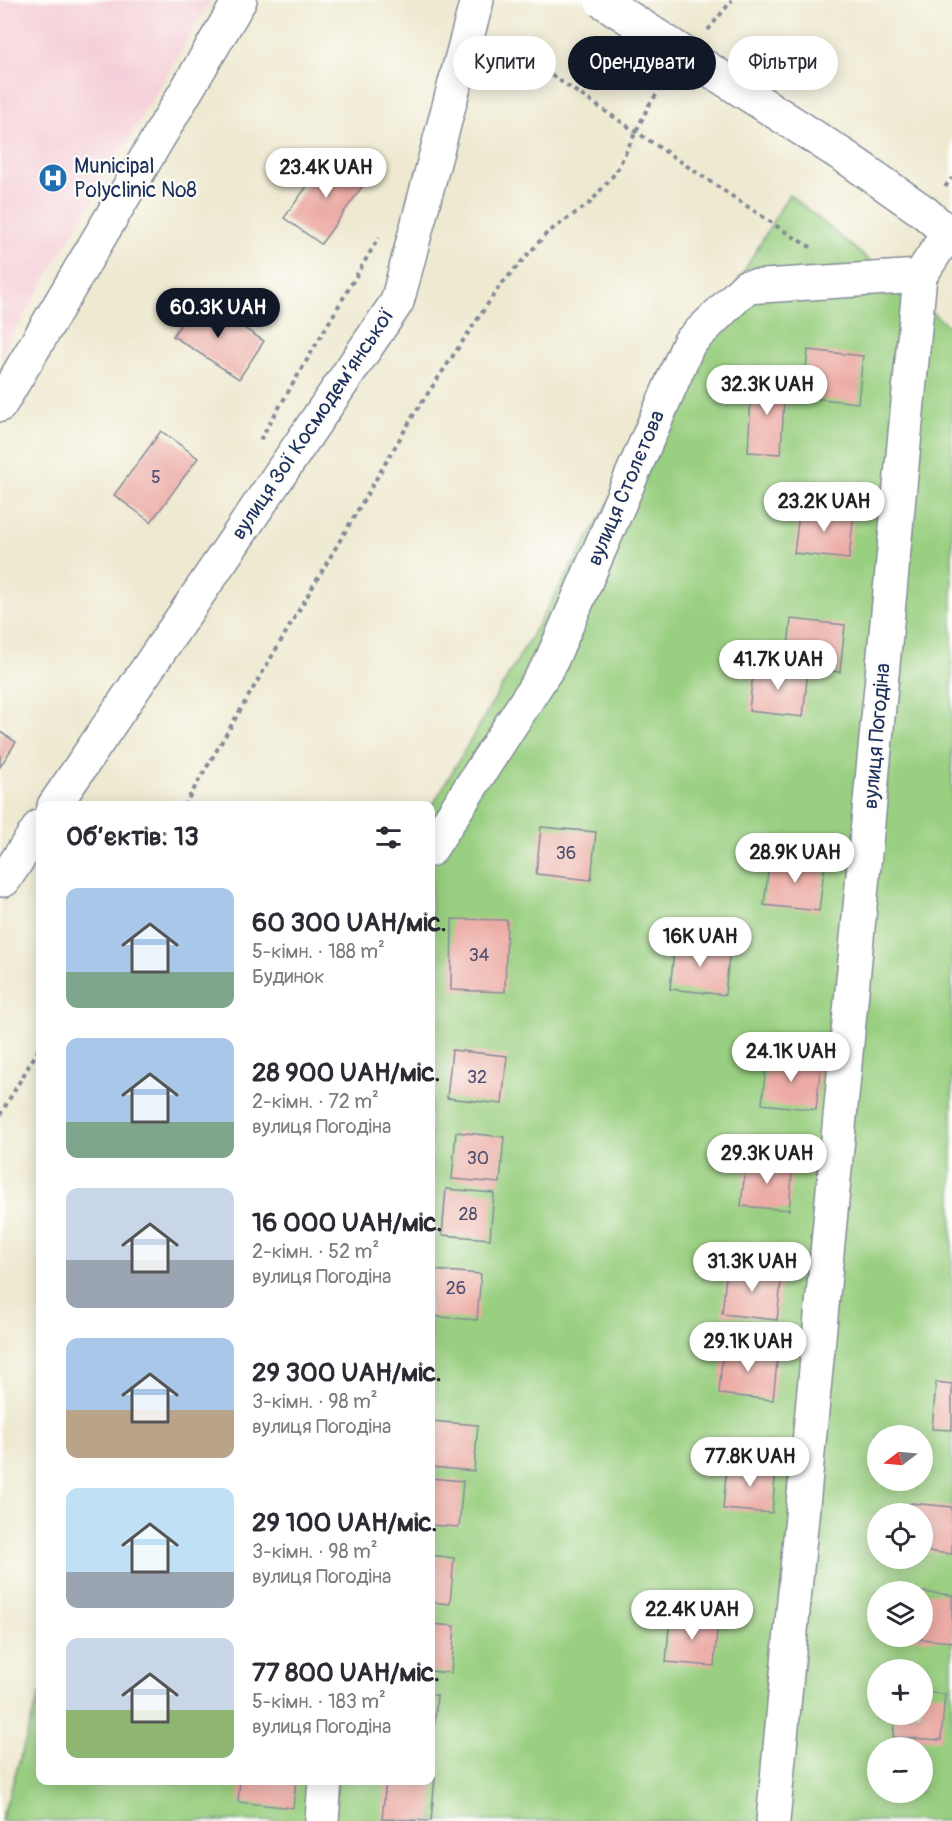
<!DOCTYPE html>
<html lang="uk">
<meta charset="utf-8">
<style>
body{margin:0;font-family:Pangolin,sans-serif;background:#f2f2f3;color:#2b2b33;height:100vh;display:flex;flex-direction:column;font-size:22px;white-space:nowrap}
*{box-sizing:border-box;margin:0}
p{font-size:20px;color:#7c7c81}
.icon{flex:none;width:33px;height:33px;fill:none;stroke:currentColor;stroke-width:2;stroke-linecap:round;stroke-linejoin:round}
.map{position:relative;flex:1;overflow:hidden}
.panel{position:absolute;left:36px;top:801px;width:399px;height:984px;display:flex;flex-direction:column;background:#fff;border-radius:12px;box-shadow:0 3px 15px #0003}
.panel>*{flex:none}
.guide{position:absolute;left:453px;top:36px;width:408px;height:54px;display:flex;gap:12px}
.needle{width:39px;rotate:254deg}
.buttons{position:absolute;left:867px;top:1425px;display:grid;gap:12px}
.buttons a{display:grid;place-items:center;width:66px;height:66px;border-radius:50%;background:#fff;box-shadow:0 3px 15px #0003;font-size:30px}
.price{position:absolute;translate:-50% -51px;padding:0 14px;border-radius:21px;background:#fff;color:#222;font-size:20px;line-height:39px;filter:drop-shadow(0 2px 3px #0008)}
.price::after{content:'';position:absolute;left:50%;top:36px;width:18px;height:14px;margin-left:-9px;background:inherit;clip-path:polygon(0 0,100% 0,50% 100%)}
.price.current{background:#111827;color:#fff}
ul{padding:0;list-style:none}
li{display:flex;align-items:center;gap:18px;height:150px;padding:0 30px}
li span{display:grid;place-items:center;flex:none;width:168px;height:120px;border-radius:12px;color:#555}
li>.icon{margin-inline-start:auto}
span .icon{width:72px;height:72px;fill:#fffc;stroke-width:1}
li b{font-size:26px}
h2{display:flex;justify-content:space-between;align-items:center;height:72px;padding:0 30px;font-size:26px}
.tag{padding:0 21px;border-radius:27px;background:#fff;box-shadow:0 3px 15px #0003;font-size:21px;line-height:54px}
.tag.current{background:#111827;color:#fff}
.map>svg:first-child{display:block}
.built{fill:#f5cfd9}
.green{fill:#99cf80;stroke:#5a7f6f;stroke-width:1.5;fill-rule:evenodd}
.building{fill:#ecaba5}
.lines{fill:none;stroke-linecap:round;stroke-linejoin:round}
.minor-casing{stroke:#848c97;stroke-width:36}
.secondary-casing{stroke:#848c97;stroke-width:36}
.path{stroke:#848c97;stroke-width:4;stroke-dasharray:4.5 4.5;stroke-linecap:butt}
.minor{stroke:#fff;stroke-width:33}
.secondary{stroke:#fff;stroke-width:33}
.secondary-bridge-casing{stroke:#848c97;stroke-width:36;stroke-linecap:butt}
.path-bridge{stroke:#848c97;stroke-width:4;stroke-dasharray:4.5 4.5;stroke-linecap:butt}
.secondary-bridge{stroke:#fff;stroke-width:33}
.labels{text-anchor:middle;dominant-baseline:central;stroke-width:4.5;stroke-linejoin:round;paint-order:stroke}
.number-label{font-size:18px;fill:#4f4e70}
.poi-label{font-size:21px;fill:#1b2f5e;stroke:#fdfcf7;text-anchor:start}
.street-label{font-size:21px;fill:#1b2f5e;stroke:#fdfcf7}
</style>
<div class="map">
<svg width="952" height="1821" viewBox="0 0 952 1821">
<rect width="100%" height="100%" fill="#fdfcf7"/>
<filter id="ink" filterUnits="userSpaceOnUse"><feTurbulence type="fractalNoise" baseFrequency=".0167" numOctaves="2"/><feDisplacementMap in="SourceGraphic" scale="12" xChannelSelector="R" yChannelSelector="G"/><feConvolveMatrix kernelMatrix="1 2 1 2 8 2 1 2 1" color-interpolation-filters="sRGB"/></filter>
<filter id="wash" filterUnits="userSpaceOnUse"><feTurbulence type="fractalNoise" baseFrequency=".008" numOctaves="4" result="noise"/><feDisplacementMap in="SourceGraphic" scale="24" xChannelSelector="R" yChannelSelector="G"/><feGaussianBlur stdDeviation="1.35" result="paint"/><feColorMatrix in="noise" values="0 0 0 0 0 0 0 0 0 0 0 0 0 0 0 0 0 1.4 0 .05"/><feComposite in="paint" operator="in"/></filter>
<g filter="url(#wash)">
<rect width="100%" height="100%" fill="#eee9d0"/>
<path class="built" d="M0,0h211l-211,356z"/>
<path class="green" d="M789,194l163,135v1492h-951l39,-129v88h390l1,-972zM878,1436h44v44h-44zM878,1514h44v44h-44zM878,1592h44v44h-44zM878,1670h44v44h-44zM878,1748h44v44h-44z"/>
<g id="blocks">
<path class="building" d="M331,153l36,27 -46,64 -37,-26z
M197,298l67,43 -25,38 -66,-43z
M808,350l55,6 -5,47 -55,-6z
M752,378l33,2 -4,74 -33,-2z
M161,431l37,27 -47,64 -37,-27z
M800,506l54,6 -5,47 -55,-6z
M791,619l54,6 -5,47 -54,-6z
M754,664l54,6 -5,47 -54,-6z
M0,732l16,10 -16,25z
M541,827l55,5 -5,48 -55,-6z
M770,857l55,6 -6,48 -55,-6z
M452,919l55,1 -2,72 -54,-2z
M675,941l55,6 -5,48 -55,-6z
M452,1050l55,6 -5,48 -55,-6z
M767,1056l54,7 -5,47 -54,-6z
M456,1132l48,5 -4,46 -48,-4z
M746,1160l47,4 -4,46 -48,-4z
M446,1189l48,4 -4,46 -48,-4z
M727,1266l55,6 -5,48 -55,-6z
M433,1270l48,4 -4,46 -47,-4z
M723,1347l55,6 -5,47 -54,-6z
M936,1382l16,2v46l-20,-1z
M430,1421l48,4 -4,46 -44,-4z
M727,1463l49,4 -4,46 -49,-4z
M430,1478l33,3 -4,46 -29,-2z
M911,1503l41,4v47l-30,-3v-37h-12z
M430,1555l24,3 -4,46 -20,-2z
M922,1592l30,3v47l-43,-4v-2h13z
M670,1616l48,4 -4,46 -48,-4z
M430,1624l25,2 -4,47 -21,-2z
M922,1692l23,2 -4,46 -48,-3 2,-23h27z
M430,1695h7l-4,47 -3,-1z
M430,1777h5l-4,44 -49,-2 4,-39h44z
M240,1780h56l-3,28 -55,-6z"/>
</g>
</g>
<g filter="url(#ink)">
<use href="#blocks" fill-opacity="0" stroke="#848c97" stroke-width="1.5"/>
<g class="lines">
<g class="minor-casing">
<path id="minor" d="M0,405l240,-405
M54,806l343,-504 80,-302
M430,850l120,-186 139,-321 57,-56 174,-11
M0,877l4,3 36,-54
M322,1821l3,-41
M773,1821l147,-1545 28,-43"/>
</g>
<g class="secondary-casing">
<path id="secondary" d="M847,158l77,54 28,24"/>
</g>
<path class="path" d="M708,30l24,-30
M500,41l29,19
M945,187l7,-9
M784,231l30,18
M260,440l119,-203
M184,806l232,-395 83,-124 48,-54 43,-30 26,-31 33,-67 18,-26
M0,1115l40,-68"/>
<use href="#minor" class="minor"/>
<use href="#secondary" class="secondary"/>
<g class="secondary-bridge-casing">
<path id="secondary-bridge" d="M601,0l246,158"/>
</g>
<path class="path-bridge" d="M529,60l255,171"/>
<use href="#secondary-bridge" class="secondary-bridge"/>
</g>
</g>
<defs>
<g id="hospital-disc" transform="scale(1.5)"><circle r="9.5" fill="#1f6fb2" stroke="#fdfcf7"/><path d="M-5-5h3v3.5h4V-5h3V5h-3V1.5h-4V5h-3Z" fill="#fff"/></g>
</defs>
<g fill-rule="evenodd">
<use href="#hospital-disc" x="53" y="178"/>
</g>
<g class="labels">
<g class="number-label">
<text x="156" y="477">5</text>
<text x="566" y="853">36</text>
<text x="479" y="955">34</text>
<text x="477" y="1077">32</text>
<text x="478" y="1158">30</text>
<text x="468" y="1214">28</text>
<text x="456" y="1288">26</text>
</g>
<g class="poi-label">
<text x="74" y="166">Municipal<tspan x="74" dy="24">Polyclinic №8</tspan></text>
</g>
<g class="street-label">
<text transform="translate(313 424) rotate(-56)">вулиця Зої Космодем’янської</text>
<text transform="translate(626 488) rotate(-67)">вулиця Столєтова</text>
<text transform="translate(877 736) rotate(-85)">вулиця Погодіна</text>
</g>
</g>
</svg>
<div class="buttons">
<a><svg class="needle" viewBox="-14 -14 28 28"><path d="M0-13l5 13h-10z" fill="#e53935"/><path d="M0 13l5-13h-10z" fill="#7c7c81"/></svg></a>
<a><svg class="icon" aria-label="locate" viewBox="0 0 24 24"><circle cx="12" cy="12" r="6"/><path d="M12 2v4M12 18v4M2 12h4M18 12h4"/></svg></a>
<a><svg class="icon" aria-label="layers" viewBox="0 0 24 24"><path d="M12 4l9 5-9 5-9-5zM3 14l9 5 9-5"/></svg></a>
<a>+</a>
<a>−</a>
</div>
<b class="price" style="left:326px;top:199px">23.4K UAH</b>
<b class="price current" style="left:218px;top:339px">60.3K UAH</b>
<b class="price" style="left:767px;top:416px">32.3K UAH</b>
<b class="price" style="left:824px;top:533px">23.2K UAH</b>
<b class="price" style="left:778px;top:691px">41.7K UAH</b>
<b class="price" style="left:795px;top:884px">28.9K UAH</b>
<b class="price" style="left:700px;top:968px">16K UAH</b>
<b class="price" style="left:791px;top:1083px">24.1K UAH</b>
<b class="price" style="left:767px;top:1185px">29.3K UAH</b>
<b class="price" style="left:752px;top:1293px">31.3K UAH</b>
<b class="price" style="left:748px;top:1373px">29.1K UAH</b>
<b class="price" style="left:750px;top:1488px">77.8K UAH</b>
<b class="price" style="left:692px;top:1641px">22.4K UAH</b>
<div class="guide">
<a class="tag">Купити</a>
<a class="tag current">Орендувати</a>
<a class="tag">Фільтри</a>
</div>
<section class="panel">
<h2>Об’єктів: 13<svg class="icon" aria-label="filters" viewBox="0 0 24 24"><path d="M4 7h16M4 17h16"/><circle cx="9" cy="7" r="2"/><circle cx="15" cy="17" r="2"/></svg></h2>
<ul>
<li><span style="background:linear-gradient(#a9c7e8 70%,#7fa58c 0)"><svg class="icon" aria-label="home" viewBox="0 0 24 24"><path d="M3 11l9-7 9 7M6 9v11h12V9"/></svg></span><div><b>60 300 UAH/міс.</b><p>5-кімн. · 188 m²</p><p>Будинок</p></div></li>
<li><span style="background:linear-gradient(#a9c7e8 70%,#7fa58c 0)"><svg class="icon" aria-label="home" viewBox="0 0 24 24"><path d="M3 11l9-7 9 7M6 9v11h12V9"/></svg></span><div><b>28 900 UAH/міс.</b><p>2-кімн. · 72 m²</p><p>вулиця Погодіна</p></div></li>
<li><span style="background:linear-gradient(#c9d6e8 60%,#9aa5b1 0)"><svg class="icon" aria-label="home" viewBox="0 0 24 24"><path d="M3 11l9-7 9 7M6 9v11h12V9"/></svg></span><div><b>16 000 UAH/міс.</b><p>2-кімн. · 52 m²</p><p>вулиця Погодіна</p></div></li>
<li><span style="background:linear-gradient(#a9c7e8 60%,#b9a48a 0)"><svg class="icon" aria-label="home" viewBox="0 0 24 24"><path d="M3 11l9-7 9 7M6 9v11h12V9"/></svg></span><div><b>29 300 UAH/міс.</b><p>3-кімн. · 98 m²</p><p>вулиця Погодіна</p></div></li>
<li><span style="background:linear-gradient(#bfe0f5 70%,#9aa5b1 0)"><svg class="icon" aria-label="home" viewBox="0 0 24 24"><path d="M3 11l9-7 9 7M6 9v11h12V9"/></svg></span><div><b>29 100 UAH/міс.</b><p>3-кімн. · 98 m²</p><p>вулиця Погодіна</p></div></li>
<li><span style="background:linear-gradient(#c9d6e8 60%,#8fb573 0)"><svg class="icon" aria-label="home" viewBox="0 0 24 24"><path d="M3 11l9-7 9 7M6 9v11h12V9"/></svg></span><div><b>77 800 UAH/міс.</b><p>5-кімн. · 183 m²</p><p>вулиця Погодіна</p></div></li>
</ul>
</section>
</div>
